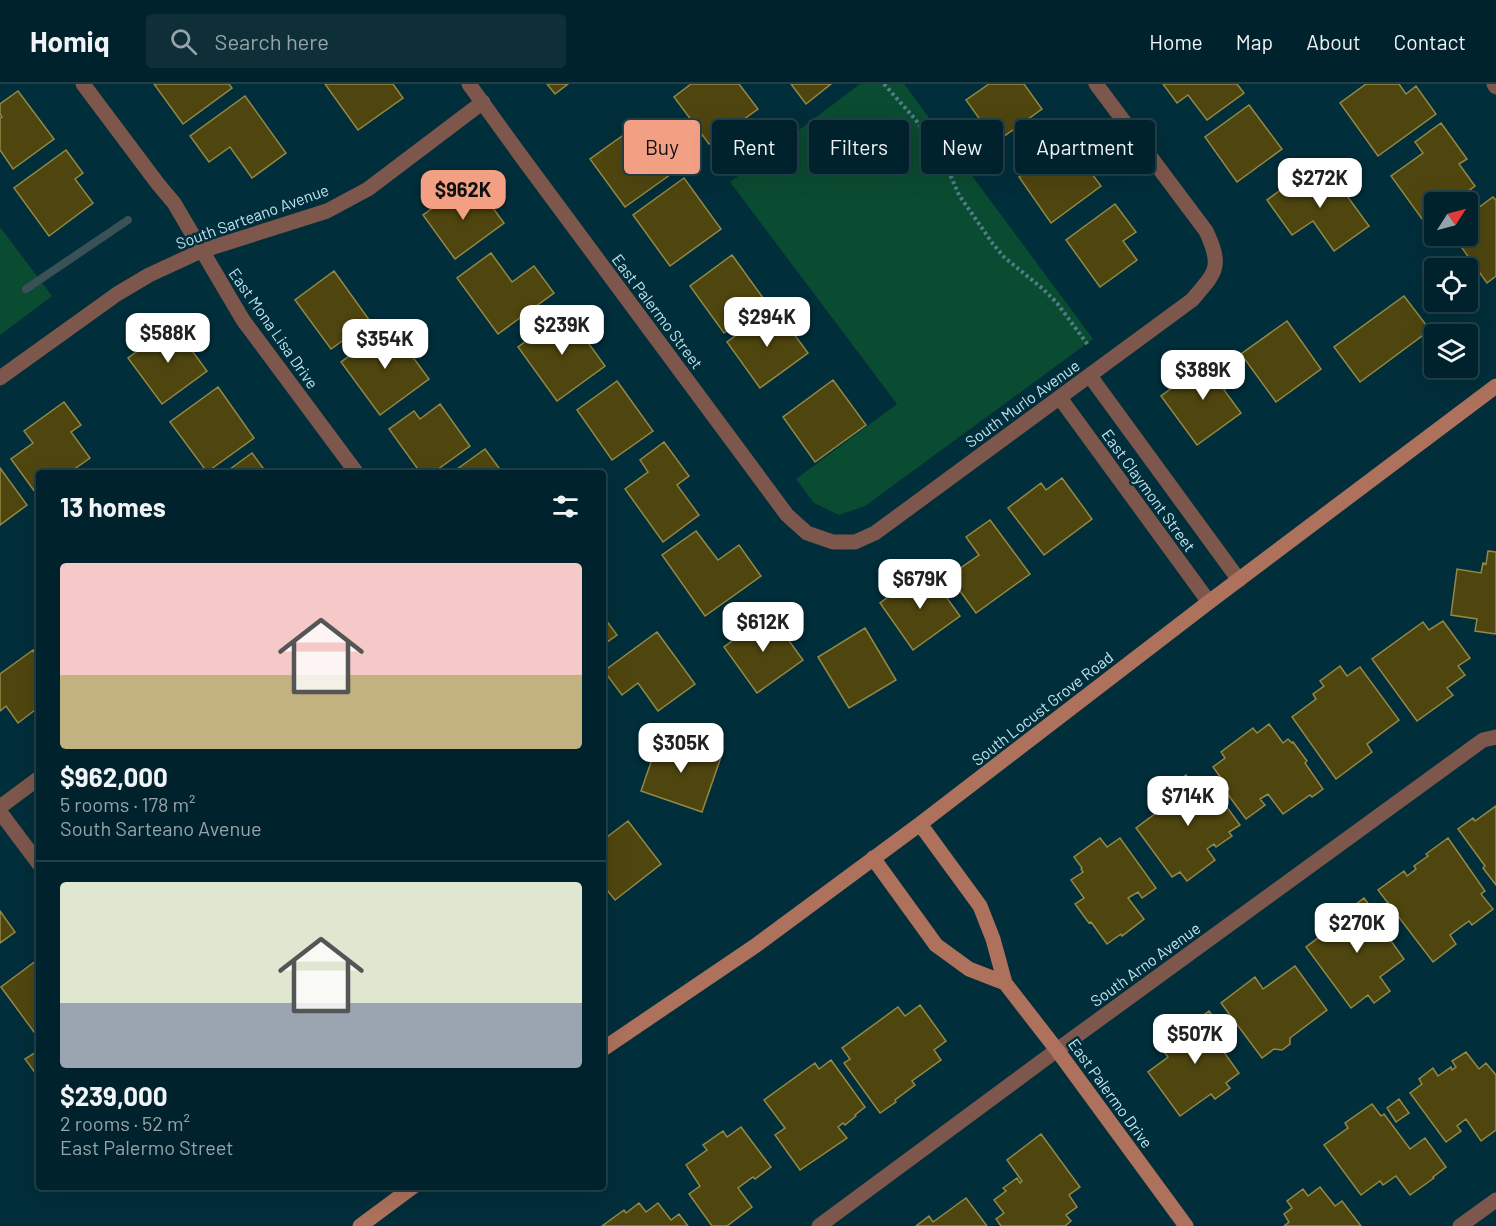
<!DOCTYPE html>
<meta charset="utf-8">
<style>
body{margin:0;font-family:Barlow,sans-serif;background:#0e2f38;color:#f1f3f6;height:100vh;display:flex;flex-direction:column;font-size:22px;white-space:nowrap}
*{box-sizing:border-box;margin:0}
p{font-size:20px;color:#95a4a9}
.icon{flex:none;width:33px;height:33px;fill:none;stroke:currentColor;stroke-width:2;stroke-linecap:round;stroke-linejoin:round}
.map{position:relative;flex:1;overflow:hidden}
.sheet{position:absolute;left:36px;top:386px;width:570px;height:720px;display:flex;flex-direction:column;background:#00222c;border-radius:6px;box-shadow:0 6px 24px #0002,0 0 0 2px #223f48}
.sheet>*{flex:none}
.banner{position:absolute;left:624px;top:36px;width:570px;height:54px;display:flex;gap:12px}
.needle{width:39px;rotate:54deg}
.buttons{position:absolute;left:1424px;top:108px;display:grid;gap:12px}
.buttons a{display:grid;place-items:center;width:54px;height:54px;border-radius:6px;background:#00222c;box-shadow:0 6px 24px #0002,0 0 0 2px #223f48;font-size:30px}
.price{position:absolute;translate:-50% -51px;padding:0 14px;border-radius:12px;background:#fff;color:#222;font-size:20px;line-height:39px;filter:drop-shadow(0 2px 3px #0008)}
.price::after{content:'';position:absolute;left:50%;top:36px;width:18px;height:14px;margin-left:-9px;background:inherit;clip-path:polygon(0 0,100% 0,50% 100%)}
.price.on{background:#f39f83;color:#111}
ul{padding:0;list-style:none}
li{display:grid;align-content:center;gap:12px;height:318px;padding:0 24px}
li+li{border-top:2px solid #223f48}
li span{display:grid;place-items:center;height:186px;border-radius:6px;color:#555}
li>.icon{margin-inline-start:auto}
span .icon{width:108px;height:108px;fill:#fffc;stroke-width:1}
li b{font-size:26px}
h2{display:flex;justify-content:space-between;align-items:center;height:72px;padding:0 24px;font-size:26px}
.tag{padding:0 21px;border-radius:6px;background:#00222c;box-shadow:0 6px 24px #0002,0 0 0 2px #223f48;font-size:21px;line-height:54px}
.tag.on{background:#f39f83;color:#111}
header{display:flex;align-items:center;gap:36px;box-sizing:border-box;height:84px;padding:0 30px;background:#00222c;border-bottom:2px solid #223f48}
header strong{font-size:28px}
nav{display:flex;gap:33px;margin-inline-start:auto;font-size:21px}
.search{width:420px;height:54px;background:#0e2f38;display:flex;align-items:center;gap:15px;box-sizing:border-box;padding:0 21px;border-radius:6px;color:#95a4a9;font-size:22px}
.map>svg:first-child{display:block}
.green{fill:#0a4c31}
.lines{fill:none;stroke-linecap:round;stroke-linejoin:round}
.stream{stroke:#3b5158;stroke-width:8}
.building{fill:#4f460f;stroke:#938845;stroke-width:1.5}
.path{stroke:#517c88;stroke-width:4;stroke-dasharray:3 3;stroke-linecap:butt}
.street{stroke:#7d574b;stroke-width:15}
.secondary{stroke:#ad715c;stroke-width:15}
.labels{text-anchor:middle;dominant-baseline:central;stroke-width:5;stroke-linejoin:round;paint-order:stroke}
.street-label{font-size:16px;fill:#bde4f0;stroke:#002e3a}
</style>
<header>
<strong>Homiq</strong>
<div class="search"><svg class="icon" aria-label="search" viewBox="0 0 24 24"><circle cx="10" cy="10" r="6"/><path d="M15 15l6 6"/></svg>Search here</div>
<nav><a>Home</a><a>Map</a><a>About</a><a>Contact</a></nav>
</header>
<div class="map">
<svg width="1496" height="1142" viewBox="0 0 1496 1142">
<rect width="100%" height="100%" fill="#002e3a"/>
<path class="green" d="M860,0h44l189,255 -228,167 -26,9 -25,-12 -18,-24 101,-75 -167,-222z
M0,143l52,69 -52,39z"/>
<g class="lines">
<path class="stream" d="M26,205l102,-69"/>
</g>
<path class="building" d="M154,0h75l3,4 -49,36z
M325,0h68l10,14 -45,32z
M547,0h21l-13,10z
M691,0h48l19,25 -49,35 -35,-47z
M791,0h40l-25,20z
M989,0h35l18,25 -46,33 -30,-42z
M1163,0h74l7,9 -37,27 -19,-25 -11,8z
M1366,0h33l7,10 10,-8 20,28 -58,42 -38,-53z
M18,7l36,48 -41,30 -13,-19v-32l2,-1 -2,-3v-10z
M245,12l41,57 -34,25 -22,-31 -21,15 -19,-26z
M1249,21l33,44 -45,33 -32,-45z
M1441,39l26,36 -8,5 16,22 -22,16h-19v14l-9,7 -34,-47 32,-23 -8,-11z
M636,42l35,48 -46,33 -35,-48z
M1068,57l33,45 -50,37 -32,-46z
M66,66l17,23 -8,6 18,24 -44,33 -35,-48z
M1326,83l43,59 -35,25 -21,-30 -21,14 -25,-35 23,-17 4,7z
M684,94l37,51 -51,37 -37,-51z
M462,103l10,14 10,-8 22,30 -49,36 -32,-44z
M1493,113l3,3v76l-9,7 -30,-42 7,-5h3v-3l5,-3 -5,-8v-6z
M1115,120l21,28 -13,9 14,19 -37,27 -34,-47z
M491,169l21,29 22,-16 20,27 -56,41 -41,-56z
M732,171l34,47 -42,31 -34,-47z
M334,187l36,50 -39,28 -36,-49z
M1404,212l26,34 -70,52 -26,-35z
M774,223l34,46 -48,35 -33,-46z
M566,228l39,54 -48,35 -39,-54z
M1287,237l34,48 -45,33 -35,-48z
M173,241l34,46 -45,33 -34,-46z
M390,242l39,53 -49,36 -39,-53z
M1214,273l19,26 -9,7 17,23 -44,32 -36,-49z
M833,296l33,45 -51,37 -32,-45z
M617,297l36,50 -41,29 -35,-50z
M218,303l36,51 -47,34 -37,-50z
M64,318l17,23 -10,7 19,26 -20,14h-31v23l-1,1 -27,-37 22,-16 -9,-12z
M440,320l30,42 -36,26h-14l-31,-43 25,-18 6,8z
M664,358l25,34 -12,9 22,30 -36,27 -38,-53 23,-17 -8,-12z
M485,365l17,23h-49z
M252,369l14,19h-40z
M0,384l27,37 -27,20z
M1062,394l30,41 -48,36 -36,-47 33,-25 5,7z
M990,436l40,54 -54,39 -27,-37 30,-21 -13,-18z
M696,447l22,29 21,-15 22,31 -56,40 -43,-61z
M1488,467l8,1v82l-21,-3 2,-12 -26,-4 6,-46 24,4 2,-10 3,1z
M926,485l34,47 -47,34 -33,-47z
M769,529l34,47 -46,33 -33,-46z
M603,532l14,19 -14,10z
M1443,537l27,37 -12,8 7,9 -18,13 6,7 -36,26 -45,-62 51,-37 6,8z
M865,544l31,52 -47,28 -31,-51z
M657,548l38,52 -37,27 -20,-28 -16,12 -18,-24z
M33,566l6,9v48l-21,16 -12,-17 -6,5v-37z
M1340,582l7,10 13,-9 39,53 -32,24 5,8 -36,27 -44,-62 24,-18 -3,-5 11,-8 -4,-5z
M1269,640l14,19 5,-4 4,4 1,-1 14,19 -2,2 18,26 -11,8 -2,-2 -27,19 -15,-20 -8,5 5,6 -19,14 -20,-27 3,-3 -16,-22 12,-9 -4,-6 32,-24 4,5z
M660,652l61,21 -19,55 -61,-21z
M1186,691l7,11 12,-9 35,48 -11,7 3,4 -16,11 -2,-3 -7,5 8,11 -28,21 -7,-9 -8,5 -36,-49 24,-18 -3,-5 12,-8 -5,-6z
M1496,722v79l-13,-17 2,-2 -27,-37 15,-11 2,3z
M628,737l33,43 -46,36 -12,-15v-45z
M1100,754l7,9 13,-9 36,50 -14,10 -4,-6 -10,6 16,21 -22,17 -1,-2 -14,10 -16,-22 -2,1 -14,-19 9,-6 -13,-18 12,-8 -2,-3 1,-1 -8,-11z
M1448,754l37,53 -4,3 12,15 -21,16 -3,-4 -19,14 6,9 -23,18 -55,-72 26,-19 3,5 9,-7 -2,-3 14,-10 -2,-2z
M1364,814l30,41 -3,2 13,18 -24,18 10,14 -16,12 -6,-8 -17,13 -45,-61 20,-15 1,2 5,-4 -4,-5z
M0,827l15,21 -15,11z
M37,876l2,3v71l-2,2 -36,-49z
M1295,882l32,44 -37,28v6l-8,6 -8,-1 -12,9 -41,-55 34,-26 8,12z
M920,921l26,36 -12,9 7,10 -29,21 3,4 -20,15 1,2 -16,11 -36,-50 6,-4 -8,-11 56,-41 7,9z
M1209,927l24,33 -10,7 16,22 -13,10 4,5 -15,11 -4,-5 -31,22 -32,-44 20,-15 -6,-8 9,-6 -2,-3z
M39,966v28l-14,-19z
M1466,968l13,17 7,-6 10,12v55l-15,11 -15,-22 -9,7 4,5 -15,11 -36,-49 12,-9 -3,-5 14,-11 5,8 13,-9 1,3 4,-3 -4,-6z
M831,976l34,47 -10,8 1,1 -11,9 -2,-2 -5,4 9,11 -47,32 -25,-35 10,-7 -21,-28 51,-37 4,6z
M1399,1015l10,14 -13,9 -9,-14z
M1372,1020l9,12 3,-2 26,35 15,-11 21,29 -13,10 1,1 -24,17 -14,-19 -13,9 -3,-4 -19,14 -37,-50 24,-17 -3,-5z
M741,1043l30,40 -16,12 -2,-2 -15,11 14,19 -25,19h-15l-23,-32 11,-8 -14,-21 21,-15 -4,-5 20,-14 4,6z
M1041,1050l39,53 -11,8 8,12 -11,8 5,6 -6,5h-64l-5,-7 8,-6 -10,-13 12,-9 -3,-3 14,-10 3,5 2,-2 -15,-21z
M1320,1103l15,19 7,-5 19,25h-77l5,-4 -5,-8 8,-6 -5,-7 16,-12 5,7z
M966,1114l21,28h-71l13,-10 4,6z
M639,1119l7,9 12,-9 13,17 8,-6 9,12h-86l22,-16 2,3z"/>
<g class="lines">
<path class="path" d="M884,0l31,35 19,25 11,19 14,32 34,49 11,13 39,32 14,14 31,42"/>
<path class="street" d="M83,0l75,100 16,19 69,117 113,152
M469,0l52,72 266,359 20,18 26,9h22l20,-9 317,-233c24,-28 31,-33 14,-69l-110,-147
M1494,0l2,3
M1090,292l149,204
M0,294l117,-84 32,-19 52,-24 126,-40 41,-22 115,-87
M1060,314l149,204
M0,723l39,-29
M0,728l39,52
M819,1142l238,-176 426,-310 13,-3
M1460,1142l36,-26"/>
<path class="secondary" d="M920,740l60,82 13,33 12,44 52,67 129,176
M873,774l63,87 33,24 36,14
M603,965l152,-103 165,-122 289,-222 287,-216
M360,1142l54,-40"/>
</g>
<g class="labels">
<g class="street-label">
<text transform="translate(252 132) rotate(-20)">South Sarteano Avenue</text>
<text transform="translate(658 227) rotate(53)">East Palermo Street</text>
<text transform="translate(274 244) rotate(55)">East Mona Lisa Drive</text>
<text transform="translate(1022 319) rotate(-36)">South Murlo Avenue</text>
<text transform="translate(1149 406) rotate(54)">East Claymont Street</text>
<text transform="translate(1042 624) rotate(-38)">South Locust Grove Road</text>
<text transform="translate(1145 880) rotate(-36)">South Arno Avenue</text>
<text transform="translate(1111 1009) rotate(54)">East Palermo Drive</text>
</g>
</g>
</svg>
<div class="buttons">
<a><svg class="needle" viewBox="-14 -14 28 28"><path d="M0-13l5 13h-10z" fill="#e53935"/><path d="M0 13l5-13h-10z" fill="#95a4a9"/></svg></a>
<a><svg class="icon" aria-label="locate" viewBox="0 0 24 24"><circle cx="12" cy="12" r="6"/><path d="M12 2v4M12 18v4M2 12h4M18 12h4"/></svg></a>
<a><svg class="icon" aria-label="layers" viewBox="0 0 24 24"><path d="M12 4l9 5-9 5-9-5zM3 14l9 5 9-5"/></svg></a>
</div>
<b class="price" style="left:1320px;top:125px">$272K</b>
<b class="price on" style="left:463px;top:137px">$962K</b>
<b class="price" style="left:767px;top:264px">$294K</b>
<b class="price" style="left:562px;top:272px">$239K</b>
<b class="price" style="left:168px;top:280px">$588K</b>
<b class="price" style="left:385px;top:286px">$354K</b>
<b class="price" style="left:1203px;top:317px">$389K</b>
<b class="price" style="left:920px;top:526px">$679K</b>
<b class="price" style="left:763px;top:569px">$612K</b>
<b class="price" style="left:681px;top:690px">$305K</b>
<b class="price" style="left:1188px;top:743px">$714K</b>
<b class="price" style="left:1357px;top:870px">$270K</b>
<b class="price" style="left:1195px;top:981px">$507K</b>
<div class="banner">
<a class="tag on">Buy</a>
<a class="tag">Rent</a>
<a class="tag">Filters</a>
<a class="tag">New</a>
<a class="tag">Apartment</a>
</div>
<section class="sheet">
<h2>13 homes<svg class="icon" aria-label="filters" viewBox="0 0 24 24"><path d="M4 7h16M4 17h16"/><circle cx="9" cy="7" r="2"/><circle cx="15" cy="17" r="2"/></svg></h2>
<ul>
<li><span style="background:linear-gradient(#f6c9c9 60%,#c2b280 0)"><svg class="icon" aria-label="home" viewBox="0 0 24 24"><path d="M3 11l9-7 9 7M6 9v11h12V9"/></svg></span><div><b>$962,000</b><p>5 rooms · 178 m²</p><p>South Sarteano Avenue</p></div></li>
<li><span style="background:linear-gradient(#dfe7d0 65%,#9aa5b1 0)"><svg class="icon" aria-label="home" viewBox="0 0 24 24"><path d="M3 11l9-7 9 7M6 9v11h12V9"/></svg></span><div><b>$239,000</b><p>2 rooms · 52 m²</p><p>East Palermo Street</p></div></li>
</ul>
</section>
</div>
